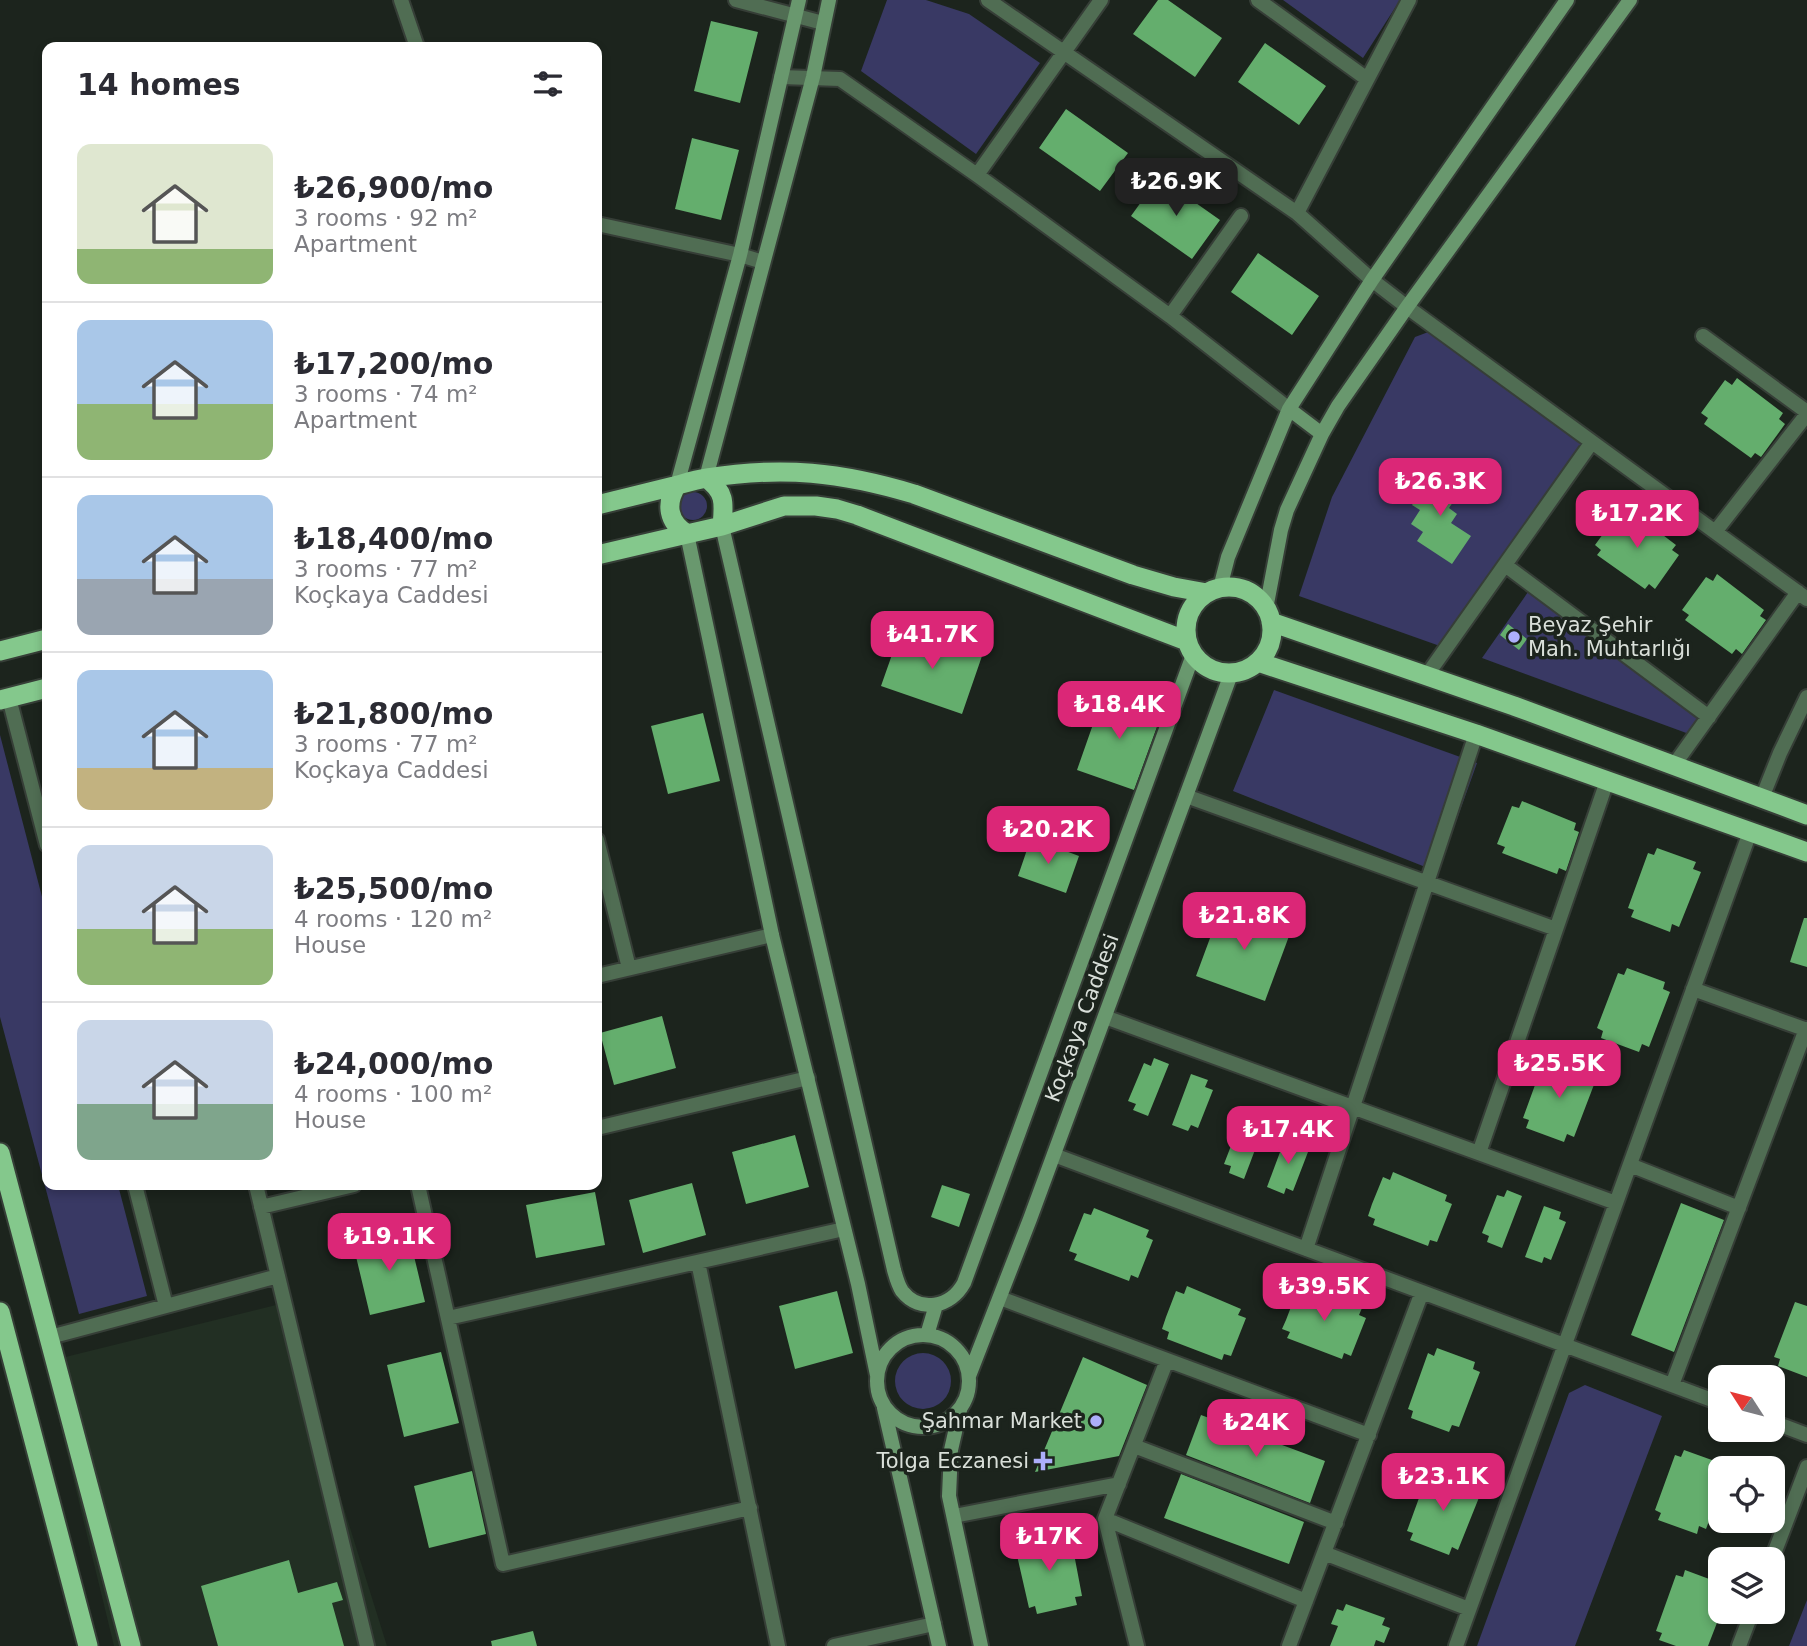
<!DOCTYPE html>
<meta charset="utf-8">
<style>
body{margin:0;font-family:"DejaVu Sans",sans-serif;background:#f2f2f3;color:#2b2b33;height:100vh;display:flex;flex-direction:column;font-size:26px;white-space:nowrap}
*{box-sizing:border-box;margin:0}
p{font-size:23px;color:#7c7c81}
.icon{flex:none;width:38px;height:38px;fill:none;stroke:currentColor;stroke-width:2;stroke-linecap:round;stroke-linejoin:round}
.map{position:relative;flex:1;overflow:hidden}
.sheet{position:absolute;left:42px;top:42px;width:560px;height:1148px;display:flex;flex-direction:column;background:#fff;border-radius:14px;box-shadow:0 4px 10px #0003}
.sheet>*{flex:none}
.needle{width:46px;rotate:306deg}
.fabs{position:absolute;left:1708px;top:1365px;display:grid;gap:14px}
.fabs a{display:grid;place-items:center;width:77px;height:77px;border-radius:14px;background:#fff;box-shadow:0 4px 10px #0003;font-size:35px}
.price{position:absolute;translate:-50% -60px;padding:0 16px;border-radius:14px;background:#db2777;color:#fff;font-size:23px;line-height:46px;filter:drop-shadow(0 2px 4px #0008)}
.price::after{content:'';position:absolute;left:50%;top:42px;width:21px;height:16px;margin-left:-10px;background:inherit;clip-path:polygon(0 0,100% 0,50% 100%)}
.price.current{background:#222;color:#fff}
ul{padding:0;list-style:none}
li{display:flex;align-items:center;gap:21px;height:175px;padding:0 35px}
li+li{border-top:2px solid #e1e1e2}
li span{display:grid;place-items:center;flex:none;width:196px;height:140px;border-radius:14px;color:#555}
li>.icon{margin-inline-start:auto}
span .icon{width:84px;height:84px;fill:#fffc;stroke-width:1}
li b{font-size:30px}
h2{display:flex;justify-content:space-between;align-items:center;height:84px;padding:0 35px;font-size:30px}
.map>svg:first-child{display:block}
.built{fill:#222f23}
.green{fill:#393964}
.building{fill:#64ae6d}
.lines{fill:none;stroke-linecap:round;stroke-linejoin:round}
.minor-casing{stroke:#363e37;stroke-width:18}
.secondary-casing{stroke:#363e37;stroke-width:18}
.trunk-casing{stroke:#363e37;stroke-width:23}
.minor{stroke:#506d53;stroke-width:14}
.secondary{stroke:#69986e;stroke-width:14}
.trunk{stroke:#84c88c;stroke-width:19}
.poi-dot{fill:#adaffb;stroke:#1c241d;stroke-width:2.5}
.labels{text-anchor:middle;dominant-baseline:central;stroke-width:7;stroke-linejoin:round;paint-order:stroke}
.poi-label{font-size:21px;fill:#d9dfd9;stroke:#1c241d;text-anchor:end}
.street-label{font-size:21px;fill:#d9dfd9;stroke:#1c241d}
</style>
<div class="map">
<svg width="1807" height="1646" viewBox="0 0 1807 1646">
<rect width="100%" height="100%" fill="#1c241d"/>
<path class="built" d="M280,1304l107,342h-273l-69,-284z"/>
<path class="green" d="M887,0h39l43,14 71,49 -64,91 -115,-83z
M1283,0h117l-37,58z
M1431,331l163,122 -140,198 -155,-55 33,-99 83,-160z
M679 506a14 14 0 1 1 28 0a14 14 0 1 1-28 0Z
M1535,582l181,134 -16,22 -218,-80z
M1274,690l203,73 -39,109 -205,-81z
M0,735l47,181v269h71l29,111 -68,18 -79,-297z
M895 1381a28 28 0 1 1 56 0a28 28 0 1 1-56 0Z
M1585,1385l77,31 -87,230h-98l92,-253z
M1807,1600v46h-18z"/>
<path class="building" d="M1158,0h10l54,38 -27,39 -62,-43z
M711,21l47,11 -18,71 -46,-12z
M1265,43l61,43 -27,39 -61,-43z
M1066,109l62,44 -28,38 -61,-43z
M692,138l47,12 -18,70 -46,-11z
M1159,177l61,43 -28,39 -61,-43z
M1258,253l61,43 -27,39 -61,-43z
M1737,378l46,35 -4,6 6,5 -24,33 -6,-4 -4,5 -47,-34 4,-6 -7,-5 24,-33 7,5z
M1436,469l27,18 -14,21 8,6 -6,9 20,13 -19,28 -35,-23 6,-9 -12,-8 9,-14 -8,-5z
M1630,510l46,35 -4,5 7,5 -24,34 -6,-5 -4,5 -48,-34 4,-5 -6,-5 24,-33 6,4z
M1717,574l47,36 -4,6 6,4 -24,34 -6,-5 -4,5 -47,-34 4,-5 -7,-5 24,-33 7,4z
M1508,624l19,15 -8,11 -19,-15z
M901,629l81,27 -20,58 -81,-28z
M1104,693l58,20 -28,77 -57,-20z
M703,713l17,68 -52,13 -17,-68z
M1522,801l54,22 -2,7 5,2 -13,39 -7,-3 -2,6 -55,-21 3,-6 -8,-3 15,-38 7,2z
M1031,838l48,18 -13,37 -48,-17z
M1657,848l39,14 -3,7 8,3 -22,55 -7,-3 -2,8 -39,-15 3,-7 -6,-2 20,-55 6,2z
M1223,903l69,25 -27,73 -69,-25z
M1804,918h3v49l-17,-5z
M1627,968l38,14 -2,7 7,3 -21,55 -7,-3 -3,8 -38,-14 2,-7 -6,-3 21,-55 6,2z
M662,1016l14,52 -62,17 -14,-52z
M1154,1058l15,6 -21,52 -15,-6 3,-6 -8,-3 16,-38 7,3z
M1552,1058l39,14 -3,7 7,3 -21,55 -7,-3 -3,8 -38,-14 3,-8 -6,-2 20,-55 6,3z
M1191,1074l17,6 -3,7 8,3 -15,38 -7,-3 -3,6 -16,-6z
M1249,1120l15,6 -20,53 -15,-6 2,-7 -7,-2 15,-39 7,3z
M795,1135l14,52 -63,17 -14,-52z
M1286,1136l17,7 -2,6 7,3 -15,39 -7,-3 -2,6 -17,-7z
M1393,1172l54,23 -2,6 7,3 -15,38 -7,-2 -2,6 -55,-21 2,-6 -7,-3 4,-12 11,-27 7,3z
M692,1183l14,52 -63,18 -14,-53z
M942,1185l28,9 -11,33 -28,-10z
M1507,1190l15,6 -20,52 -15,-6 2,-6 -7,-3 15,-38 7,2z
M595,1192l10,53 -69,13 -10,-53z
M1681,1203l43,17 -50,132 -43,-17z
M1544,1206l17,6 -2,7 7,3 -15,38 -7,-3 -2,6 -17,-6z
M1094,1208l55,22 -3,7 7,3 -15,38 -7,-3 -2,6 -55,-21 3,-6 -8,-3 3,-8 12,-30 7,2z
M408,1231l17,71 -55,13 -17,-71z
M1187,1286l54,23 -3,6 8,3 -15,38 -7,-2 -2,6 -55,-21 2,-7 -7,-3 4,-12 10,-26 8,3z
M1307,1286l55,22 -3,7 7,3 -15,38 -7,-3 -2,6 -55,-21 3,-6 -8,-3 4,-9 11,-29 7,3z
M837,1291l16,62 -58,16 -16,-63z
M1795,1302l12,4v71l-29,-11 2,-7 -6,-2z
M1437,1348l38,14 -2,7 7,3 -21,55 -7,-2 -3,7 -38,-14 2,-7 -5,-2 20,-56 6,3z
M441,1352l18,71 -55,14 -17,-72z
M1083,1357l64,28 -28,71 -84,16z
M1201,1415l124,46 -15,42 -124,-48z
M1684,1450l39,14 -3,4v24l-14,37 -7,-3 -2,8 -39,-14 3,-7 -6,-3 20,-55 6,2z
M472,1471l14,63 -57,14 -15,-62z
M1436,1471l39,14 -3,7 8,3 -22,55 -6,-3 -3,8 -39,-15 3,-7 -6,-2 20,-55 7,2z
M1181,1474l123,48 -15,42 -125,-46z
M1061,1532l2,8 8,-2 11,58 -7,1 2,8 -40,9 -2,-8 -6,2 -13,-57 7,-2 -2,-8z
M289,1560l9,33 39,-11 6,18 -11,3 12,43h-126l-17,-60z
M1685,1570l35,13v32l-12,31h-32l-17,-6 3,-7 -6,-2 20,-56 7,2z
M1346,1604l39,14 -3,7 8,3 -6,15 -8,-3 -2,6h-44l8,-20 -7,-2 6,-15 6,2z
M533,1631l4,15h-45l-1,-5z"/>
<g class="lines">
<g class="minor-casing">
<path id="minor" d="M401,0l16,47
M736,0l87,23
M988,0l309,213 75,67 35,27 400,292
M1258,0l109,79
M781,77l59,2 137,96 193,141 119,93
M977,175l124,-175
M1297,213l112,-213
M597,224l143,31 23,7
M1170,316l71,-100
M1703,336l104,76
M1715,532l92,-118
M1505,565l204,152
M1427,675l165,-233
M9,698l38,147
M1674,765l124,-173
M1186,796l370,133
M1762,798l18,-45 27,-56
M597,840l32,128
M597,976l175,-41
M1693,989l114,41
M1105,1017l511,186
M597,1128l211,-50
M1479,1153l128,-372
M1054,1155l666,248
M1630,1165l109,43
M135,1185l31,121
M256,1185l111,461
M418,1185l85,379 247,-56
M261,1207l93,-22
M1306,1249l170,-515
M698,1262l80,384
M1000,1298l369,137
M448,1318l396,-89
M50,1337l228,-61
M1167,1360l-62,159 201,82
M1672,1385l134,-356
M1773,1422l34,13
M1134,1446l202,77
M954,1516l165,-32
M1105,1519l32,127
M1324,1553l145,56
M1772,1559l35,-92
M834,1646l100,-22
M1289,1646l133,-354
M1456,1646l294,-814
M1739,1646l13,-34"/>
</g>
<g class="secondary-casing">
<path id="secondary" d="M1289,409l33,25
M706,478l107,-401 16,-77
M677,485l63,-230 59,-255
M722,526l172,744c2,7 4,15 8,21 18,23 49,16 62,-8l229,-628
M687,534l85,401 86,349 19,91
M1220,588l8,-31 61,-148 83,-129 195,-280
M1266,609l15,-79 6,-20 35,-76 16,-28 69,-99 223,-307
M877 1381a46 46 0 1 1 92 0a46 46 0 1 1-92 0Z
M927,1335l9,-30
M969,1376l61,-157 201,-545
M884,1408l55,238
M960,1410l-9,40 -2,46 32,150"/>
</g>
<g class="trunk-casing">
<path id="trunk" d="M706,478c20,14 18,26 16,48
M677,485c-12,19 -9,37 10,49l35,-8 62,-20h32l21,3 20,6 330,126
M597,505c24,-6 49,-12 73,-18 12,-3 24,-7 37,-9 76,-12 134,-6 207,16l219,81 41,12 33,6
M597,555l90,-21
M1186 630a43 43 0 1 1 86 0a43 43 0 1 1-86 0Z
M1271,622l243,84 293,109
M0,651l47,-12
M1258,662l218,72 331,118
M0,700l47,-12
M0,1153l131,493
M0,1312l88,334"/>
</g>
<use href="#minor" class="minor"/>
<use href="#secondary" class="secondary"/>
<use href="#trunk" class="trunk"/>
</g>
<g class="poi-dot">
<circle cx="1514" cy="637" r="7"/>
<circle cx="1096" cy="1421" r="7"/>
<path d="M1039.5 1450.5h7v7h7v7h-7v7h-7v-7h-7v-7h7z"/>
</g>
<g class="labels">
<g class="poi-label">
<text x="1528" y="625" text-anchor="start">Beyaz Şehir<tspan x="1528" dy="24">Mah. Muhtarlığı</tspan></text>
<text x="1082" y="1421">Şahmar Market</text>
<text x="1029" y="1461">Tolga Eczanesi</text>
</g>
<g class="street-label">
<text transform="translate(1082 1018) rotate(-70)">Koçkaya Caddesi</text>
</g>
</g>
</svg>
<div class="fabs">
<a><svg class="needle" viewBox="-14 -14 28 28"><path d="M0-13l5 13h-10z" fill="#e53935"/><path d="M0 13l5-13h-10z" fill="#7c7c81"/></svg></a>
<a><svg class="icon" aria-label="locate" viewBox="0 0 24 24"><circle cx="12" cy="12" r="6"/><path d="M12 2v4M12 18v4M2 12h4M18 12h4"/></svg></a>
<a><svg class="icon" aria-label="layers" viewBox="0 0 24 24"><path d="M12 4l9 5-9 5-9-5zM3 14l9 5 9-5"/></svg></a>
</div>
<b class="price current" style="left:1176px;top:218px">₺26.9K</b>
<b class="price" style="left:1440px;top:518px">₺26.3K</b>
<b class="price" style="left:1637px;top:550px">₺17.2K</b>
<b class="price" style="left:932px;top:671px">₺41.7K</b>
<b class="price" style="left:1119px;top:741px">₺18.4K</b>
<b class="price" style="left:1048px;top:866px">₺20.2K</b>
<b class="price" style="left:1244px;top:952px">₺21.8K</b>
<b class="price" style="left:1559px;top:1100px">₺25.5K</b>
<b class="price" style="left:1288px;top:1166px">₺17.4K</b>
<b class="price" style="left:389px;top:1273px">₺19.1K</b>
<b class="price" style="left:1324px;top:1323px">₺39.5K</b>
<b class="price" style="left:1256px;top:1459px">₺24K</b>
<b class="price" style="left:1443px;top:1513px">₺23.1K</b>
<b class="price" style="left:1049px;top:1573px">₺17K</b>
<section class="sheet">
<h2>14 homes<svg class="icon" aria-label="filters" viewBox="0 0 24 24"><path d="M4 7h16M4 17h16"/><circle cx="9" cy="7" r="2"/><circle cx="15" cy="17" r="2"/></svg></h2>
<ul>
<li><span style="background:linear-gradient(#dfe7d0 75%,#8fb573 0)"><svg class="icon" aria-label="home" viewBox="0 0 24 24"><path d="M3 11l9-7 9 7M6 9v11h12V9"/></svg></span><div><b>₺26,900/mo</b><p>3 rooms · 92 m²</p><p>Apartment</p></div></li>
<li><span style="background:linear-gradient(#a9c7e8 60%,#8fb573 0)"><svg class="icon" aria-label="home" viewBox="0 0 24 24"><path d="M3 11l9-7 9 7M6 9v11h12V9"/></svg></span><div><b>₺17,200/mo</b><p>3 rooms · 74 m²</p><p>Apartment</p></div></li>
<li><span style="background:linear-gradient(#a9c7e8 60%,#9aa5b1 0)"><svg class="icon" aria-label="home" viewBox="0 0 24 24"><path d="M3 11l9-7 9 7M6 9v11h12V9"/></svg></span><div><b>₺18,400/mo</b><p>3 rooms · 77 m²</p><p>Koçkaya Caddesi</p></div></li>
<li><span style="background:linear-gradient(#a9c7e8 70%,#c2b280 0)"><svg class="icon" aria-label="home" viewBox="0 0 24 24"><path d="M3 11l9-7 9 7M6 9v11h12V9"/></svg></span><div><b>₺21,800/mo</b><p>3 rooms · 77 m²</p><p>Koçkaya Caddesi</p></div></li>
<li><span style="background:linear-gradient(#c9d6e8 60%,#8fb573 0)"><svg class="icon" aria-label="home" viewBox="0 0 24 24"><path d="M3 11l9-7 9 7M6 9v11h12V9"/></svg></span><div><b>₺25,500/mo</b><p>4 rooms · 120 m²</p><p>House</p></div></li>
<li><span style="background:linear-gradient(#c9d6e8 60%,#7fa58c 0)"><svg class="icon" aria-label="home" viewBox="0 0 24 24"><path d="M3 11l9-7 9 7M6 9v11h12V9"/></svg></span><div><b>₺24,000/mo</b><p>4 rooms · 100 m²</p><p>House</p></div></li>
</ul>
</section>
</div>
